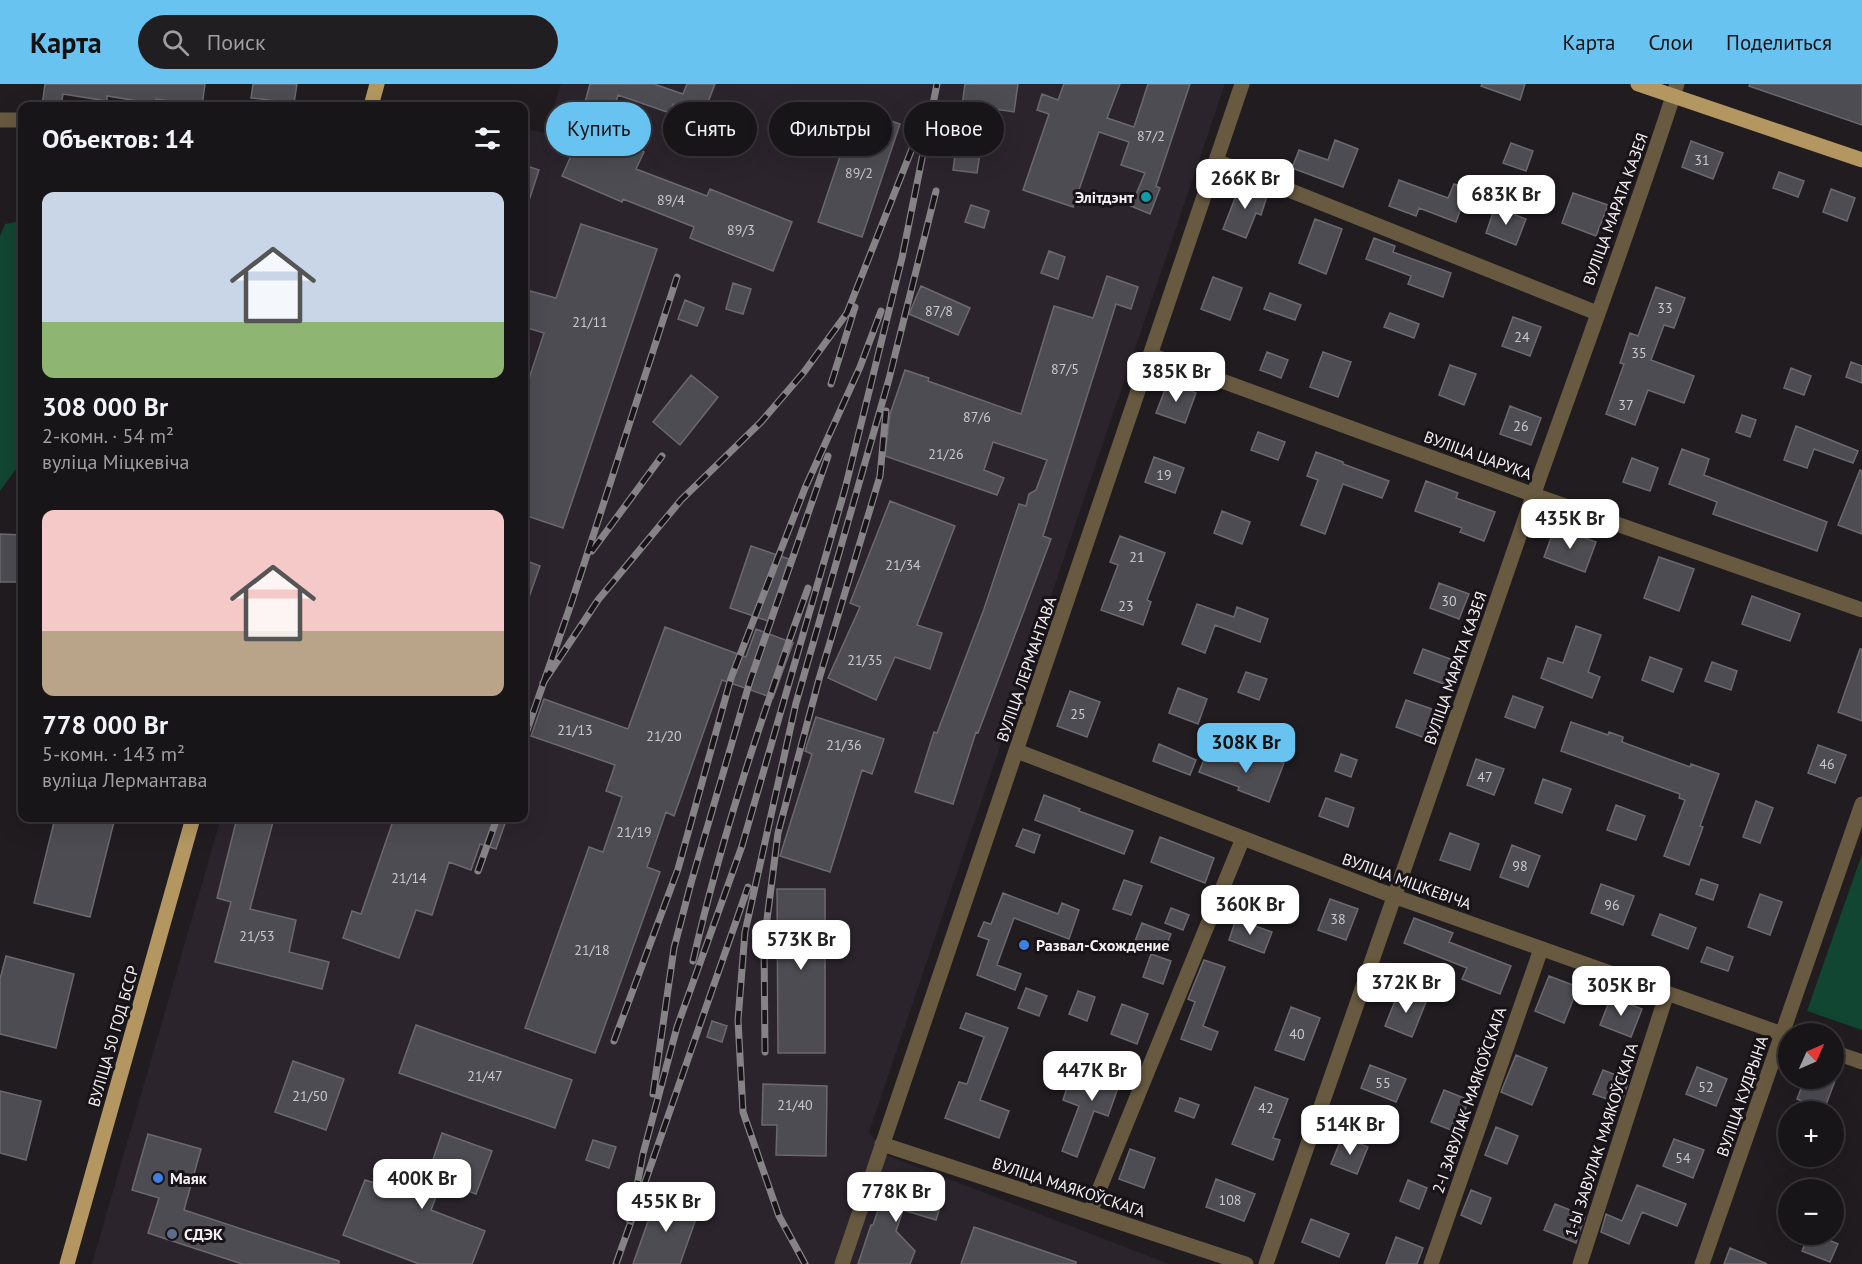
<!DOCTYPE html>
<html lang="ru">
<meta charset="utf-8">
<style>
body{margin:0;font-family:"PT Sans",sans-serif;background:#211e21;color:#f1f3f6;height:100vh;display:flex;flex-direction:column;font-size:22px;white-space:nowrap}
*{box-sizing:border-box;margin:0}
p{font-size:20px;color:#9f9fa2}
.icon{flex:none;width:33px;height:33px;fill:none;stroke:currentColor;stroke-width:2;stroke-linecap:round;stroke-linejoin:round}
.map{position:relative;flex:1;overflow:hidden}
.details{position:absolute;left:18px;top:18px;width:510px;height:720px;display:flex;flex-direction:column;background:#181518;border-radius:12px;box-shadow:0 6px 24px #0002,0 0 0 2px #363437}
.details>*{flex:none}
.banner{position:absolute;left:546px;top:18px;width:570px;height:54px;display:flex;gap:12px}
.needle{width:39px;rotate:45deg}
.buttons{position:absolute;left:1778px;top:939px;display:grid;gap:12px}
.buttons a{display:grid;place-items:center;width:66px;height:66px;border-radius:50%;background:#181518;box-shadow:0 6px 24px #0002,0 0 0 2px #363437;font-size:30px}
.price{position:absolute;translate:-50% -51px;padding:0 14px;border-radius:12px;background:#fff;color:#222;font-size:20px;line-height:39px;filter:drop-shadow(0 2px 3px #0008)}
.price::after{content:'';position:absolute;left:50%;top:36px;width:18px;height:14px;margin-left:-9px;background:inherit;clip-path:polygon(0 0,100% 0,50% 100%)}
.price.selected{background:#69c3f1;color:#111}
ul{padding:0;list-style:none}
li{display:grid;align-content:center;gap:12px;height:318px;padding:0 24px}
li span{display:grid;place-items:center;height:186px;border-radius:12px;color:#555}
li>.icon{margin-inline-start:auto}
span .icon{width:108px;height:108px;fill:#fffc;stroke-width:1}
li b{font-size:26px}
h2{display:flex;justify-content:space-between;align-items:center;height:72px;padding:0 24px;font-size:26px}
.tag{padding:0 21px;border-radius:27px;background:#181518;box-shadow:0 6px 24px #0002,0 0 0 2px #363437;font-size:21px;line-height:54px}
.tag.selected{background:#69c3f1;color:#111}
header{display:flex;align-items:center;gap:36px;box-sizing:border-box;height:84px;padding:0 30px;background:#69c3f1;color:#111}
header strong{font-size:28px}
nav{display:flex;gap:33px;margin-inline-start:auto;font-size:21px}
.search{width:420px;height:54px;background:#211e21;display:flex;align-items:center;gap:15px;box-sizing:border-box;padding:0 21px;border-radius:33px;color:#9f9fa2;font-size:22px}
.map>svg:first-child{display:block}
.built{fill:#2c242d}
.green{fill:#114632}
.building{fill:#4d4c52;stroke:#6a696f;stroke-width:1.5}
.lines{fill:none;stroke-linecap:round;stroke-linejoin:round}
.minor{stroke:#685a40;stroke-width:15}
.major{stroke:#b49760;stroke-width:15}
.rail-casing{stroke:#868386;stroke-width:7}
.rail{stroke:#171317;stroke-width:4.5;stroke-dasharray:14;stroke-linecap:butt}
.culture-dot{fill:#0f9aa8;stroke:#171317;stroke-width:2}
.shop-dot{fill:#3f7fe0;stroke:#171317;stroke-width:2}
.service-dot{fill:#5c6f8a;stroke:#171317;stroke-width:2}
.labels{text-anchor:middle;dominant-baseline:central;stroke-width:6;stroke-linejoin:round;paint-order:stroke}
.number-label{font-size:14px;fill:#cac8cc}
.poi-label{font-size:16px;font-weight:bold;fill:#f4f1f4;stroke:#171317;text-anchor:start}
.street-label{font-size:16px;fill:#f4f1f4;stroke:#171317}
</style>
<header>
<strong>Карта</strong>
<div class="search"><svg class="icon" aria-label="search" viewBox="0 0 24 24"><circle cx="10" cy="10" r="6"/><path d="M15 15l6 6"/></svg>Поиск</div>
<nav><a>Карта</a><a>Слои</a><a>Поделиться</a></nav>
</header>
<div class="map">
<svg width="1862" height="1180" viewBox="0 0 1862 1180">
<rect width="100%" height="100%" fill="#201c20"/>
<path class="built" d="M561,0h664l-356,1048 17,23 283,109h-1077l129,-446h303v-689l21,4z"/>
<path class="green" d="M22,137v240l-22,30v-255l5,-12z
M1862,770v176l-55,-19z"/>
<path class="building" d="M45,0h160l-3,22 -46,-7v5l-49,-8v5l-44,-7 -2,12h-19z
M253,0h44l-3,19 -43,-5z
M590,0h64l29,10 4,-10h28l-12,31 -30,-11 -3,9 -52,-18 -11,41 37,16 -8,17 71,27 3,-7 82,33 -19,49 -83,-33 4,-11 -71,-28 -1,3 -60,-26 27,-61 -7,-2z
M965,0h53l-4,28 -19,-3 -5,34 -8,-2 -5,32 -24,-3z
M1064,0h56l-13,34 27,9 14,-43h42l-34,102 4,2 -10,26 -19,-8 14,-33 -24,-8 8,-23 -30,-10 -26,75 -50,-17 26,-76 -12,-4 5,-16 16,6z
M1482,0h43l-5,16 -39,-14z
M1750,0h112v41l-113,-39z
M856,25l44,15 -38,113 -44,-15z
M1335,56l23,9 -15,38 -51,-19 7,-18 29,10z
M1691,57l32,12 -10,26 -31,-12z
M1511,59l22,8 -7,20 -23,-8z
M524,81l15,5 -13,40 -2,-1z
M1779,88l25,9 -6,16 -25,-9z
M1399,96l49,18 6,-14 14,5 -12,33 -37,-14 -3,8 -27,-10z
M1241,99l27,10 -7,22 -5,-2 -10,25 -23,-9z
M1831,105l24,9 -8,23 -24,-9z
M1573,109l35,12 -12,31 -34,-13z
M971,121l18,6 -5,17 -19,-6z
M1495,123l31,12 -10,26 -30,-12z
M1315,135l27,10 -16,45 -27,-11z
M581,140l76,25 -94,279 -39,-13v-121l20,-61 -20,-6v-13l6,-23 26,7z
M1374,154l21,8 -2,6 58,21 -8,24 -35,-13 3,-8 -45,-17z
M1049,167l16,6 -7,22 -17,-6z
M1107,192l31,11 -7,22 -15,-5 -73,232 8,3 -73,194 -2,-1 -23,72 -38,-12 19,-60 3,1 47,-124 35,-105 7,2 3,-12 7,-4 11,-30 -54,-18 -9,28 20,8 -7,17 -112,-39 5,-42 15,-44 24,8 -1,3 93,33 33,-108 39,12z
M1213,193l29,11 -12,32 -29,-11z
M733,199l18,6 -8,25 -17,-5z
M921,202l49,22 -12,27 -49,-21z
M1656,203l29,11 -11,30 -10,-3 -13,35 43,16 -10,27 -36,-13 -13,35 -29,-11 18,-50 -4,-1 10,-30 8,3z
M1270,209l31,12 -6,15 -31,-11z
M685,216l19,8 -7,18 -19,-7z
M1390,229l29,11 -5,14 -30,-11z
M1513,233l28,10 -11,29 -28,-10z
M1267,268l21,8 -7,18 -21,-8z
M1323,268l28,10 -13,35 -28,-10z
M1851,278l11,4v17l-16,-6z
M1450,281l26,9 -12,31 -25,-10z
M1791,284l20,8 -7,19 -20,-7z
M691,291l27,22 -38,48 -27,-23z
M1168,298l28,11 -11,30 -29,-10z
M1510,322l31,12 -10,27 -31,-11z
M1742,331l14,5 -6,17 -14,-5z
M1796,342l62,25 -5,12 -39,-14 -7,19 -23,-8z
M1258,348l27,10 -7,18 -27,-10z
M1682,365l27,10 -5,16 123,47 -10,29 -104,-37 4,-12 -48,-18z
M1316,368l27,10v2l46,17 -7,17 -39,-14 -18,50 -24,-9 17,-45 -11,-4z
M1154,373l30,11 -9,25 -30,-11z
M1632,374l26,10 -8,23 -27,-9z
M1860,386l2,1v63l-24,-9z
M1426,397l32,12 -2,5 39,14 -11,29 -24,-9 2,-4 -47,-17z
M890,417l65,25 -38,99 25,8 -12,36 -35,-12 -19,43 -48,-22 32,-71 -10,-4z
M1222,427l28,11 -8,22 -28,-11z
M1555,443l41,15 -11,30 -41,-15z
M0,450l22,1v47h-22z
M1120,452l45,17 -18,47 4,2 -8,23 -42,-15 17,-45 -8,-3z
M751,462l38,13 -21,62 -38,-13z
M1659,473l35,12 -15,42 -35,-13z
M524,476l16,6 -14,40 -2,-1z
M1439,499l30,11 -10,25 -29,-11z
M1752,512l48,18 -10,27 -48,-17z
M1197,520l37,13 3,-10 31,12 -8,23 -45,-17 -10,28 -23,-9z
M1576,542l25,9 -13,37 12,5 -8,21 -51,-20 7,-20 15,5z
M665,543l81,30 10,-28 37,14 -20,55 -51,-18 -48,136 -8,-4 -19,55 13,5 -65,181 -70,-25 64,-181 14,5 19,-55 -16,-6 9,-26 -84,-29 13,-37 84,30z
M1423,565l30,11 -9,24 -30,-11z
M1860,565h2v72l-24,-9z
M1650,573l32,12 -9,23 -31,-12z
M1712,578l25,9 -6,19 -26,-9z
M1246,588l21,7 -8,21 -21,-8z
M1178,604l29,11 -9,25 -29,-11z
M1070,607l30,11 -13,35 -30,-11z
M1513,612l30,11 -8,21 -30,-11z
M1406,616l29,10 -10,28 -29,-11z
M816,633l68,22 -12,35 -10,-4 -32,102 -50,-16 32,-102 -7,-3z
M1571,638l37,13 1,-3 14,5 -1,5 68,25 1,-3 28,10 -19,52 3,1 -14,38 -25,-9 21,-56 -6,-2 1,-4 -119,-43z
M1159,660l37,16 -6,15 -37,-14z
M1818,661l28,10 -11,28 -27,-10z
M1207,668l40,14 5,-14 32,11 -15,39 -31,-12 1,-3 -40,-15z
M1341,670l16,6 -6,17 -16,-6z
M1476,675l28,10 -10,26 -27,-10z
M1543,695l28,10 -9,24 -27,-10z
M1044,711l36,14 -1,2 54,20 -9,23 -89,-34z
M1326,714l28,10 -6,19 -29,-11z
M1756,717l17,7 -13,35 -17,-6z
M1616,721l29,11 -9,24 -29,-10z
M55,734h60l-25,99 -56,-14z
M237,734h37l-24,91 46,11 -7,32 40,10 -7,27 -107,-27 16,-60 -14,-4z
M394,734h113l-11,31 -16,-5 -9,26 -22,-8 -17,53 -16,-5 -17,48 -56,-20 9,-27 9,3z
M1023,745l17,6 -6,18 -18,-7z
M1450,749l29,11 -9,26 -30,-10z
M1160,753l54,21 -9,25 -54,-21z
M1512,761l28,11 -12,31 -28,-10z
M1701,795l17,6 -5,15 -17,-6z
M1124,796l18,6 -11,29 -18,-6z
M1601,800l33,12 -11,29 -32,-12z
M777,805h48v164h-47z
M1003,809l55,21 4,-11 17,7 -10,29 -55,-21 -17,47 24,9 -6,16 -38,-15 12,-35 -11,-4 6,-14 7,2z
M1760,810l22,8 -12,33 -22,-8z
M1330,815l28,10 -12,31 -28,-10z
M1171,824l18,7 -6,15 -18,-7z
M1660,830l36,14 -8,21 -36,-14z
M1414,834l39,15 -4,9 62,24 -11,28 -38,-15 5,-11 -63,-25z
M1236,835l36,13 -8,21 -35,-13z
M1142,839l29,11 -7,17 -29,-10z
M1707,863l26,10 -5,14 -27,-9z
M1151,870l20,7 -8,23 -20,-7z
M6,872l68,18 -18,74 -56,-14v-55z
M1204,876l21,7 -22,59 15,6 -7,18 -30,-11 14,-37 -7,-3z
M1549,892l29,11 -14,36 -29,-12z
M1026,904l21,8 -8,20 -21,-8z
M1078,907l17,6 -8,24 -18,-7z
M1399,907l27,11 -14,35 -27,-11z
M1611,913l31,12 -11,28 -31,-12z
M1122,920l26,10 -11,30 -26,-10z
M1291,923l29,11 -16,42 -29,-10z
M966,929l42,15 -28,72 29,11 -10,27 -54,-20 14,-36 8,2 17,-47 -24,-9z
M712,937l15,5 -5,16 -15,-5z
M416,941l156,55 -17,48 -156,-55z
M1516,971l31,13 -15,37 -31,-13z
M293,977l51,18 -18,51 -51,-18z
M1099,977l30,11 -5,14 -5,-1 -11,31 -14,-5 -17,46 -15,-6 17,-45 -16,-6 7,-22 20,8z
M1370,981l36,14 -10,23 -35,-14z
M1697,983l30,12 -11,27 -30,-12z
M1603,986l26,10 -8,24 -28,-10z
M1805,994h31l-12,32 -27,-11z
M763,1000l64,2 -1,70 -50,-1 1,-30h-15z
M1255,1003l33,12 -15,39 7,2 -7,20 -41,-16z
M1444,1006l25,10 -13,32 -25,-10z
M0,1007l41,10 -15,59 -26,-7z
M1180,1014l19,7 -5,13 -19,-7z
M1496,1043l22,9 -11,28 -22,-9z
M442,1049l50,18 -16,43 -34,-12 -11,28 54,21 -13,33h-53l-76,-29 22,-55 10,3 3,-8 44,17z
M148,1050l53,15 -17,61 155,51v3h-97l-94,-31 11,-35 -27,-8z
M1342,1053l26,10 -11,27 -26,-10z
M1674,1055l30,11 -11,28 -30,-12z
M593,1056l23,7 -7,21 -23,-8z
M1130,1065l25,9 -11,30 -25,-9z
M890,1092l22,8 -1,4 32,10 -7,22 -33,-10 -7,21 19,20 -5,13h-52l13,-39h2z
M1216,1095l39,15 -11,27 -38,-14z
M1408,1096l19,8 -8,21 -19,-8z
M1637,1101l49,19 -9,22 -35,-14 -13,32 -28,-12 5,-18 16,7z
M1471,1106l20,8 -10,26 -20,-9z
M657,1112l42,14 -19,54h-47z
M1555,1120l30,12 -9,27 -32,-13z
M1311,1135l38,15 -10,23 -37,-15z
M974,1143l102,35v2h-115z
M1809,1150h6l23,10 -8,18 -28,-11z
M1396,1153l27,11 -6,16h-31z
M1730,1164l37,16h-43z"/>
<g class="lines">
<path class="minor" d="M0,36h22
M1216,77l381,152
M1151,271l383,140 328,115
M1017,667l379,146 392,139
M1833,968l29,10
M882,1060l364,120
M1090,1128l153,-374
M842,1180l400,-1180
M1266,1180c91,-256 179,-514 268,-771 48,-136 99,-272 143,-409
M1431,1180l110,-315
M1580,1180l87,-271
M1702,1180l160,-460"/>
<path class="major" d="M1638,0l224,76
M371,22l6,-22
M67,1180l126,-446"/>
<g class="rail-casing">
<path id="rail" d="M831,300l24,-77
M592,467l70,-95
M543,599l55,-83 83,-100 80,-78 43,-50 43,-59 76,-192
M524,655l48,-138 105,-324
M478,787l19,-53
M693,877c29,-127 71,-251 115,-373
M614,957l64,-172 53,-191 74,-190 55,-121 21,-56
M765,968l-1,-109 14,-110 41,-154 61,-203 6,-65
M653,1010l21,-146 17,-65 59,-202 78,-225
M644,1101l104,-298
M630,1138l13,-68 34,-127 65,-181 103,-357 57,-231 35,-174
M616,1180l17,-48
M805,1180l-26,-48 -36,-104 -5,-92 7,-88 51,-229 93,-324 47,-188"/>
</g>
<use href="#rail" class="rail"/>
</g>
<circle class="culture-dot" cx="1146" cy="113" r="6"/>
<g class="shop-dot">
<circle cx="1024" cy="861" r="6"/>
<circle cx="158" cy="1094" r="6"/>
</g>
<circle class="service-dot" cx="172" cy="1150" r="6"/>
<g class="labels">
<g class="number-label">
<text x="1151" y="52">87/2</text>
<text x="1702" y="76">31</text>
<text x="859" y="89">89/2</text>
<text x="671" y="116">89/4</text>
<text x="741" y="146">89/3</text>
<text x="1665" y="224">33</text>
<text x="939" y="227">87/8</text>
<text x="590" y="238">21/11</text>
<text x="1522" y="253">24</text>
<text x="1639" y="269">35</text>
<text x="1065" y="285">87/5</text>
<text x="1626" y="321">37</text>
<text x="977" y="333">87/6</text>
<text x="1521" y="342">26</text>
<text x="946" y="370">21/26</text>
<text x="1164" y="391">19</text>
<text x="1137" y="473">21</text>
<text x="903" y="481">21/34</text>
<text x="1449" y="517">30</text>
<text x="1126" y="522">23</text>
<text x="865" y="576">21/35</text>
<text x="1078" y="630">25</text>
<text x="575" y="646">21/13</text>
<text x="664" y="652">21/20</text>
<text x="844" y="661">21/36</text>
<text x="1827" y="680">46</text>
<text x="1485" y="693">47</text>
<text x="634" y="748">21/19</text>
<text x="1520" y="782">98</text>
<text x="409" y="794">21/14</text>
<text x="1612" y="821">96</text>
<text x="1338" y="835">38</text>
<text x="257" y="852">21/53</text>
<text x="592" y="866">21/18</text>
<text x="1297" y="950">40</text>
<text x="485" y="992">21/47</text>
<text x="1383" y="999">55</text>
<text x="1706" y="1003">52</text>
<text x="310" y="1012">21/50</text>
<text x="795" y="1021">21/40</text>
<text x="1266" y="1024">42</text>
<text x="1683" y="1074">54</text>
<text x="1230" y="1116">108</text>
</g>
<g class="poi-label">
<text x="1134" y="113" text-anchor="end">Элітдэнт</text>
<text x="1036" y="861">Развал-Схождение</text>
<text x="170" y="1094">Маяк</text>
<text x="184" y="1150">СДЭК</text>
</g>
<g class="street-label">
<text transform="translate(1615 125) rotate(-70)">ВУЛІЦА МАРАТА КАЗЕЯ</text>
<text transform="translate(1478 371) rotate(20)">ВУЛІЦА ЦАРУКА</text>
<text transform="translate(1455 584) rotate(-71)">ВУЛІЦА МАРАТА КАЗЕЯ</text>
<text transform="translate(1026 585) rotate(-71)">ВУЛІЦА ЛЕРМАНТАВА</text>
<text transform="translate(1407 797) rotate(20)">ВУЛІЦА МІЦКЕВІЧА</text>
<text transform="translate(113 952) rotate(-74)">ВУЛІЦА 50 ГОД БССР</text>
<text transform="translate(1742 1012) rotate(-71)">ВУЛІЦА КУДРЫНА</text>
<text transform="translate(1469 1016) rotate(-71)">2-І ЗАВУЛАК МАЯКОЎСКАГА</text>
<text transform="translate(1601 1056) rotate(-72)">1-Ы ЗАВУЛАК МАЯКОЎСКАГА</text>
<text transform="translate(1069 1103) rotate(18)">ВУЛІЦА МАЯКОЎСКАГА</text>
</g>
</g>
</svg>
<div class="buttons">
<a><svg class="needle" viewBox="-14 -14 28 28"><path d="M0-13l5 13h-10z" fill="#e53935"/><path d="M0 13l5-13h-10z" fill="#9f9fa2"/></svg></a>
<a>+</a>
<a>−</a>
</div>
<b class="price" style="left:1245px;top:126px">266K Br</b>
<b class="price" style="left:1506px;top:142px">683K Br</b>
<b class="price" style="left:1176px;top:319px">385K Br</b>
<b class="price" style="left:1570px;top:466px">435K Br</b>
<b class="price selected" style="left:1246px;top:690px">308K Br</b>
<b class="price" style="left:1250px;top:852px">360K Br</b>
<b class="price" style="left:801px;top:887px">573K Br</b>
<b class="price" style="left:1406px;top:930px">372K Br</b>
<b class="price" style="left:1621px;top:933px">305K Br</b>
<b class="price" style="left:1092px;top:1018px">447K Br</b>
<b class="price" style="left:1350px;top:1072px">514K Br</b>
<b class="price" style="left:422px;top:1126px">400K Br</b>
<b class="price" style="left:896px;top:1139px">778K Br</b>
<b class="price" style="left:666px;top:1149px">455K Br</b>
<div class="banner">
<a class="tag selected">Купить</a>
<a class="tag">Снять</a>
<a class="tag">Фильтры</a>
<a class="tag">Новое</a>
</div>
<section class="details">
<h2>Объектов: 14<svg class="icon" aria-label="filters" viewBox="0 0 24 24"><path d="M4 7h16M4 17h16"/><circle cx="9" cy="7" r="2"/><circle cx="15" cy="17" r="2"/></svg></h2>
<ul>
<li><span style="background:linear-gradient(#c9d6e8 70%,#8fb573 0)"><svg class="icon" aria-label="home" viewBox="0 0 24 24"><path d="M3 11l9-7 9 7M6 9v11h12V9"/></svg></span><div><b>308 000 Br</b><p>2-комн. · 54 m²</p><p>вуліца Міцкевіча</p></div></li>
<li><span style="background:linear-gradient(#f6c9c9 65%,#b9a48a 0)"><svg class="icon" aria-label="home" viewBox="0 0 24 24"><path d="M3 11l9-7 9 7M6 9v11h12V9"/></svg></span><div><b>778 000 Br</b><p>5-комн. · 143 m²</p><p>вуліца Лермантава</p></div></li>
</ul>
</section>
</div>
